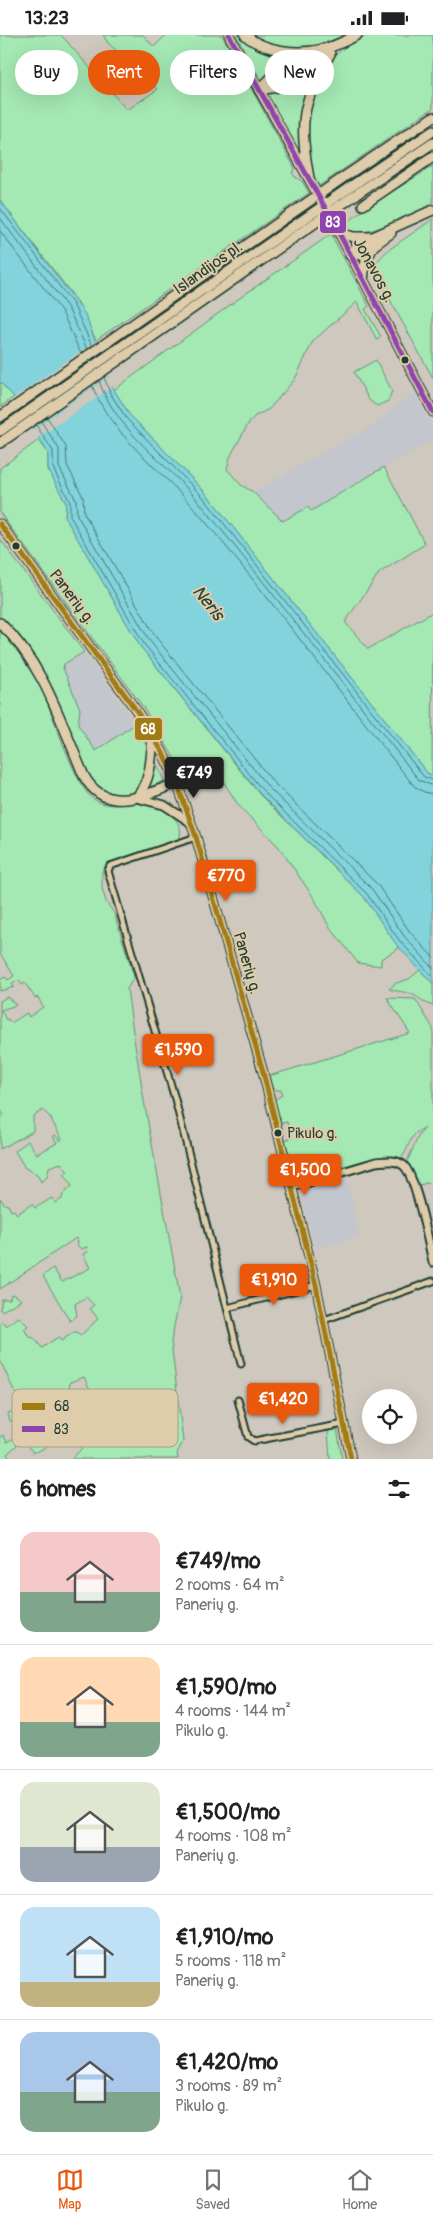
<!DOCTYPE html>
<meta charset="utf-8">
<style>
body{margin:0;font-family:Pangolin,sans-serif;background:#f2f2f2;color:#202124;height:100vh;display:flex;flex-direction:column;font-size:19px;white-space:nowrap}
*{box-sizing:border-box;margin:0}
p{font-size:16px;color:#757577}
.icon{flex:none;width:28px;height:28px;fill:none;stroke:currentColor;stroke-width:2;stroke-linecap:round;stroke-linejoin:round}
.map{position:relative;height:1424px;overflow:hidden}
.side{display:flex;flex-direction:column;background:#fff;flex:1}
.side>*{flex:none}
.guide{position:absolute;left:15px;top:15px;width:404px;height:45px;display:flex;gap:10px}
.controls{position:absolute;left:362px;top:1354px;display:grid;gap:10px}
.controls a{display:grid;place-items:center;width:55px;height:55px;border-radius:50%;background:#fff;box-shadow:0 5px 20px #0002;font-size:25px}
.price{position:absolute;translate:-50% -42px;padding:0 11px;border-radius:5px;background:#ea580c;color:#fff;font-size:16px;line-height:32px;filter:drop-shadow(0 1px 2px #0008)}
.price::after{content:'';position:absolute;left:50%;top:30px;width:15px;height:11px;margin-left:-8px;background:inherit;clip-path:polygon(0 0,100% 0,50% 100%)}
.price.selected{background:#222;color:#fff}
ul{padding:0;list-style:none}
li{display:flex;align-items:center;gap:15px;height:125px;padding:0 20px}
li+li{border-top:1px solid #e0e0e0}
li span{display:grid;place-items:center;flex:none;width:140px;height:100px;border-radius:15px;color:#555}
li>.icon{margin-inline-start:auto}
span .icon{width:60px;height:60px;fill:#fffc;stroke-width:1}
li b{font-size:21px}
h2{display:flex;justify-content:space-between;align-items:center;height:60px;padding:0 20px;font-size:21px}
.pill{padding:0 18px;border-radius:22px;background:#fff;box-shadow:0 5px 20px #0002;font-size:18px;line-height:45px}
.pill.selected{background:#ea580c;color:#fff}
.status{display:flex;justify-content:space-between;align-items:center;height:35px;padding:0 25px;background:#fff;direction:ltr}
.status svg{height:14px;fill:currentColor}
.tabs{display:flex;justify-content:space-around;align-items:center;height:70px;border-top:1px solid #e0e0e0;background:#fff;font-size:14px;color:#757577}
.tabs a{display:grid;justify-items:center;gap:2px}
.tabs .selected{color:#ea580c}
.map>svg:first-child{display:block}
.built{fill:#c3c6cc}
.green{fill:#a4e8b3;stroke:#629274}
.water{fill:#82d3dc;stroke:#5a9799}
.pier{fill:#cec8be}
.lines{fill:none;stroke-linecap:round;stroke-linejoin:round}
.shore{stroke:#477977;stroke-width:1}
.street-casing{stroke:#1f3d34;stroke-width:9}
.secondary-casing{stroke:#1f3d34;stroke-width:11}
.primary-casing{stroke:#1f3d34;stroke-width:11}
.highway-casing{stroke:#1f3d34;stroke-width:12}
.street{stroke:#deccaa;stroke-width:5}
.secondary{stroke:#deccaa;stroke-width:7}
.primary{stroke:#deccaa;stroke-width:8}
.highway{stroke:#deccaa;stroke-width:9}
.highway-bridge-casing{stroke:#1f3d34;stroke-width:12;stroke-linecap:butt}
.highway-bridge{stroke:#deccaa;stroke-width:9}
.bus-1-casing{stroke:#deccaa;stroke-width:9}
.bus-2-casing{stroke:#deccaa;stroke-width:9}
.bus-1{stroke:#a17c15;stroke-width:5}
.bus-2{stroke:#8e44ad;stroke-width:5}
.bus-dot{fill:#1f3d34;stroke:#deccaa;stroke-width:2}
.labels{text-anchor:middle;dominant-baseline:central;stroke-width:4;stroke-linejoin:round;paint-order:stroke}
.bus-label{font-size:15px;fill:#1f3d34;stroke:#deccaa;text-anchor:start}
.street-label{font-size:16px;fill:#1f3d34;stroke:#deccaa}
.water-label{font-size:18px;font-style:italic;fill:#24443c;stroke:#deccaa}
.key{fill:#deccaa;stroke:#a5a187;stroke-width:1}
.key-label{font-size:14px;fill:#1f3d34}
.line-badge{stroke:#deccaa;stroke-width:2}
.badge-label{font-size:14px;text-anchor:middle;font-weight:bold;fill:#fff}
</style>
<div class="status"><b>13:23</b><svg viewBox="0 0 49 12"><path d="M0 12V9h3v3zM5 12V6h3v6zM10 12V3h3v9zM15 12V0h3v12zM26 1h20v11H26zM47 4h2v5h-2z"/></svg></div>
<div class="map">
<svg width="433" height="1424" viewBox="0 0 433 1424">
<rect width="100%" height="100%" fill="#cec8be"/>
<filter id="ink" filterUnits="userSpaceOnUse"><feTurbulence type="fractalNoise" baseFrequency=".02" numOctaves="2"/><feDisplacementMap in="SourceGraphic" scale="10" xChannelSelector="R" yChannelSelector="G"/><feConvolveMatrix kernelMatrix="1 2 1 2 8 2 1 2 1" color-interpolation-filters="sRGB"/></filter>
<g filter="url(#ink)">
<path class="built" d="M416,360l17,32v13l-70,38 -52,33 -3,-4 -25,14 -30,-29 122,-68 32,-26z
M84,617l51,72 -39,28 -18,-27 2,-16 -17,-41 1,-3z
M346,1139l13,62 -43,13 -15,-56 3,-5z"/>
<path class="green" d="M0,0h61l66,75 31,-21 -50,-46 -5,-8h40l11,12 12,-12h56l71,130 2,4 -3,3 3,5 7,4 7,12 -213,147 -19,-39 -77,-101z
M236,0h5l69,20 -49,25z
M248,0h97l-30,12 -33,1z
M369,0h64v73l-114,78c-3,-6 -7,-11 -9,-17 -11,-30 2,-89 24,-112 10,-11 22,-17 35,-22z
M322,26l-10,21 -11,71 -34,-60z
M433,131v38c-19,10 -74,40 -92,23l24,-18z
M433,184v159l-61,-111 15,-16z
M331,199l38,72 -4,3 16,28 -4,3 -20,-38 -44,39 -18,38 -26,30 -14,7 -7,8 -18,33 -3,12 14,16 12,7 30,29 25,-14 3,4 73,-44 41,77 -46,29 -34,49 23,27 65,-37 -1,163 -4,-1 -222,-281 -77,-79 -15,-24 120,-88z
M376,325l16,31 -4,10 -11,5 -8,-6 -15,-28z
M0,347l14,15 -14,10z
M39,405l9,13v16l18,34 -1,14 75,129 120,149 104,102 35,51 -18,11v7l-23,-3 -29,-37 -15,-28 -35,-51 -40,-41 -23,-36 -32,12 -12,-28 -28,-46 -144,-195v-45z
M0,504l84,113 -20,12 -1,4 17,41 -2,16 18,26 39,-27c6,10 12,20 14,32 2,24 -17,49 -43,37 -6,-2 -11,-8 -15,-12 -25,-58 -43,-120 -91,-164z
M0,594c17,18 32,40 43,63 10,23 32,93 49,106 20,14 38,2 59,6 14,2 37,21 27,36l-66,23 -8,4 -2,5v16l4,14 8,11 20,64 -7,12 6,43 11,69 36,196 -9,44 12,101 -6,11 1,6h-106l10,-11 -8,-11 5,-3 -8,-9 -6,3v4l-6,-6 2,-7 -2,-11 8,-5 11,12 19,-11 -13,-27 -14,5 -1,8 -52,32 -7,-1 -2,-8 13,-4v-3l-21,-46v-36l3,-2 3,4 13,-9 9,9 -4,3 5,8 5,1 8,10 16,-11 3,4 13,-9h3l3,4 18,-17 -8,-11 4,-3 -8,-8 -11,7 2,12 -7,5 -27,-45 10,-8 9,14 28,-14 -7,-14 5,-2 -1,-5 -6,2 -4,-4 1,-5 -2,-2 -76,51v-91l4,6 4,1 3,6 3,-1 3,4 15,-10 3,4 17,-10 3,5 7,-4 1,-5 9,-8 -8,-12 4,-2 -7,-9 -12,4 -2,10 -6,5 -4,-8 -12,-6 -10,-17 13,-10 9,13 20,-11 -4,-7 2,-1 5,6 2,-2 -12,-22 -7,-7 -10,6v15l-33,18v-31l4,-3 -4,-6v-108l7,-4 9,8 -15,5 5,10 2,-1 3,4 16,-10 2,4 14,-10 -5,-10 -3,1 -10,-15 -3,2 -3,-5 -7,4 2,3 -14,4v-11l5,-3 3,3 6,-4 -14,-23z
M154,723l10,23 -18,7z
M420,935l13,14v22c-8,-2 -13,-8 -21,-12 -7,-2 -16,-3 -23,-5l7,-6 13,-4z
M387,963l28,1 18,29v156l-6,-1 -8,2 -8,-16 -5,-5 13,-29 6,-7c-17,5 -14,20 -25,31l-19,-1 -67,18 -18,2 -11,-38 7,-2 -5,-16 -6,1 -7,-23 8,-5 -1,-5h-6l-3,-3 -3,-11 141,-43z
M11,1259l7,3 3,3 -19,11 -2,-1 2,-11h8z
M337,1393l5,31h-12l-2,-29z
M53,1394l3,5 -7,4 2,4c-2,4 -15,11 -18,10l-6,-7c3,-6 10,-10 16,-12l2,2 1,-3z
M3,1400l4,7 7,-4 3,7 -10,9 3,5h-10v-22z"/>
<path class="water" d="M0,165l85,114 29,76 15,24 77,79 222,281 5,1v209l-37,-40 -32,-47 -103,-102 -121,-149 -75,-129 1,-14 -18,-34v-16l-34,-56 -14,-15z"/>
<path class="pier" d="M98,304l4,12 -84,58 -6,-10z
M102,317l9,22 -81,56 -11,-20z
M111,340l4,10 -79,54 -5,-8z"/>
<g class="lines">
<path class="shore" d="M0,173l73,96 19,42
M0,183l68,90 19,41
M0,196l62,81 19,42
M104,342l6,16 16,25 77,79 221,280 9,3
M99,346c18,51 67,81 101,122 74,91 146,185 219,277l14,6
M92,350c19,51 67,82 101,122 77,90 147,186 221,279l10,6 9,2
M47,382l19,30 1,18 16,32 1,16 71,123 119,147 103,101 33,48 23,25
M41,386l18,28v18l17,33 1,15 72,125 120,148 103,101 32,47 29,32
M36,390l17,26v17l17,34v14l74,128 120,148 103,102 32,46 34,37"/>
<g class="street-casing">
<path id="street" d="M196,802l-86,29 -2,5 67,228 66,265
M227,1273l89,-23
M324,1285l109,-39
M238,1365l10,37 6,4 90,-17"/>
</g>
<g class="secondary-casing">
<path id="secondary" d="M229,0l30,55
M177,748l19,54 67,235 53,213 35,174
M137,763l27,7 26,17
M292,1152l84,-25c10,-1 19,-3 27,3 12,8 26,79 30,97"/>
</g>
<g class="primary-casing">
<path id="primary" d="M259,55l80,143 94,179
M0,489l136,186 26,41 15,32"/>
</g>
<g class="highway-casing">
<path id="highway" d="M245,0c20,17 54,20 79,14 12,-3 23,-9 33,-14
M259,55l18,-3 52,-33
M259,55l13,-13 47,-25
M347,140l86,-58
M309,143c-10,-56 -8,-74 21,-124
M353,150l80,-54
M358,158l75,-50
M363,170l70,-48
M339,198l15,4h16
M350,220l7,-9 9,-6 67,-30
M350,220l12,-1 29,-21
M363,244l3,-19 6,-11
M0,382l288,-201
M0,396l294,-205
M0,408l299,-209
M0,588c44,41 61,100 84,153 22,40 61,19 93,7
M137,762c15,-19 14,-39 16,-62"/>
</g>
<use href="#street" class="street"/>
<use href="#secondary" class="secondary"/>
<use href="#primary" class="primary"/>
<use href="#highway" class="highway"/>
<g class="highway-bridge-casing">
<path id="highway-bridge" d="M288,181l59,-41
M294,191l59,-41
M299,199l59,-41"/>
</g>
<use href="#highway-bridge" class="highway-bridge"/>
<g class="bus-1-casing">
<path id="bus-1" d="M0,489l136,186 26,41 15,32 19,54 67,235 53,213 35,174"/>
</g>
<g class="bus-2-casing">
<path id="bus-2" d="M229,0l110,198 94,179"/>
</g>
<use href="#bus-1" class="bus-1"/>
<use href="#bus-2" class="bus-2"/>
</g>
</g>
<g class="bus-dot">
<circle cx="405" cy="325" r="4.5"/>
<circle cx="16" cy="511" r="4.5"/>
<circle cx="278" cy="1098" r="4.5"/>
</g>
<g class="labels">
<g class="bus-label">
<text x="287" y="1098">Pikulo g.</text>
</g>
<g class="street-label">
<text transform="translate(208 233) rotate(-35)">Islandijos pl.</text>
<text transform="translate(374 235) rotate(62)">Jonavos g.</text>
<text transform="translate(72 562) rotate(53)">Panerių g.</text>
<text transform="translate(247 928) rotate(74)">Panerių g.</text>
</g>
<g class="water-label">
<text transform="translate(208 568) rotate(51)">Neris</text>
</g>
</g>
<rect x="12" y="1354" width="166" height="58" rx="8" class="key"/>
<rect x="22" y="1368" width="23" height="7" fill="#a17c15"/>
<rect x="22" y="1391" width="23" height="6" fill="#8e44ad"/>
<g class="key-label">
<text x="54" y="1376">68</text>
<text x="54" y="1399">83</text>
</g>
<g class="line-badge">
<rect x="319" y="175" width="28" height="24" rx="5" fill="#8e44ad"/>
<rect x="134" y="682" width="29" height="24" rx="5" fill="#a17c15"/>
</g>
<g class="badge-label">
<text x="333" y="192">83</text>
<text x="148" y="699">68</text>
</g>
</svg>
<div class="controls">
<a><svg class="icon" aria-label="locate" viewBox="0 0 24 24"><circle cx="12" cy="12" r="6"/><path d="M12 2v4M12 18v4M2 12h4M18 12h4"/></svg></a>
</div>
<b class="price selected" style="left:194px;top:764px">€749</b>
<b class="price" style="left:226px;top:867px">€770</b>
<b class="price" style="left:178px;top:1041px">€1,590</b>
<b class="price" style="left:305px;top:1161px">€1,500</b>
<b class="price" style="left:274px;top:1271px">€1,910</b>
<b class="price" style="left:283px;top:1390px">€1,420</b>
<div class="guide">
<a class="pill">Buy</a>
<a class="pill selected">Rent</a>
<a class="pill">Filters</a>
<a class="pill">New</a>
</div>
</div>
<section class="side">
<h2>6 homes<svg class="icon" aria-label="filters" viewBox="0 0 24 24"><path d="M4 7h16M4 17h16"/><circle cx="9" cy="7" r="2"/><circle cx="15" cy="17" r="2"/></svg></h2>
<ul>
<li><span style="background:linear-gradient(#f6c9c9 60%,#7fa58c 0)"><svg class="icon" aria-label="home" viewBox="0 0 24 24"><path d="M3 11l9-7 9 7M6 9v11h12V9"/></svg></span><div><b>€749/mo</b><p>2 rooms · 64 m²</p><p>Panerių g.</p></div></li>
<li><span style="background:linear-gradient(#ffd9b3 65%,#7fa58c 0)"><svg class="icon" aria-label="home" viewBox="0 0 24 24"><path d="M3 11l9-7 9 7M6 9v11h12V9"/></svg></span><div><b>€1,590/mo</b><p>4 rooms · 144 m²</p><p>Pikulo g.</p></div></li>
<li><span style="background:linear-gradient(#dfe7d0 65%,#9aa5b1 0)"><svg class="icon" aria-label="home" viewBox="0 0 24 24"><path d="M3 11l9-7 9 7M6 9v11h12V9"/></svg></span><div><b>€1,500/mo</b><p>4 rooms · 108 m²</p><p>Panerių g.</p></div></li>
<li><span style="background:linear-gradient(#bfe0f5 75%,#c2b280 0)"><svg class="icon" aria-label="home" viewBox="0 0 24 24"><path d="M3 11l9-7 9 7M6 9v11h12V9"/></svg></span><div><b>€1,910/mo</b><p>5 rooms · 118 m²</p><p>Panerių g.</p></div></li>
<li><span style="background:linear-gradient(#a9c7e8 60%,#7fa58c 0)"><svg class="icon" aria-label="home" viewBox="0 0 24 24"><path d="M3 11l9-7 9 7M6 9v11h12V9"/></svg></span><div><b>€1,420/mo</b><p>3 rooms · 89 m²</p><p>Pikulo g.</p></div></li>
</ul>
</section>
<nav class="tabs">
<a class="selected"><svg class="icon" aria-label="map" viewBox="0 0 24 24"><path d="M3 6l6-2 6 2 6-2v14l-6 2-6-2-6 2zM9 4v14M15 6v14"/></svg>Map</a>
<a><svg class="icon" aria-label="saved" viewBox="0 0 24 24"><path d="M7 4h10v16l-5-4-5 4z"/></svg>Saved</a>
<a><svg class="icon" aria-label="home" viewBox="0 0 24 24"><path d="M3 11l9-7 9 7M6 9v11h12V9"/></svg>Home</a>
</nav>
